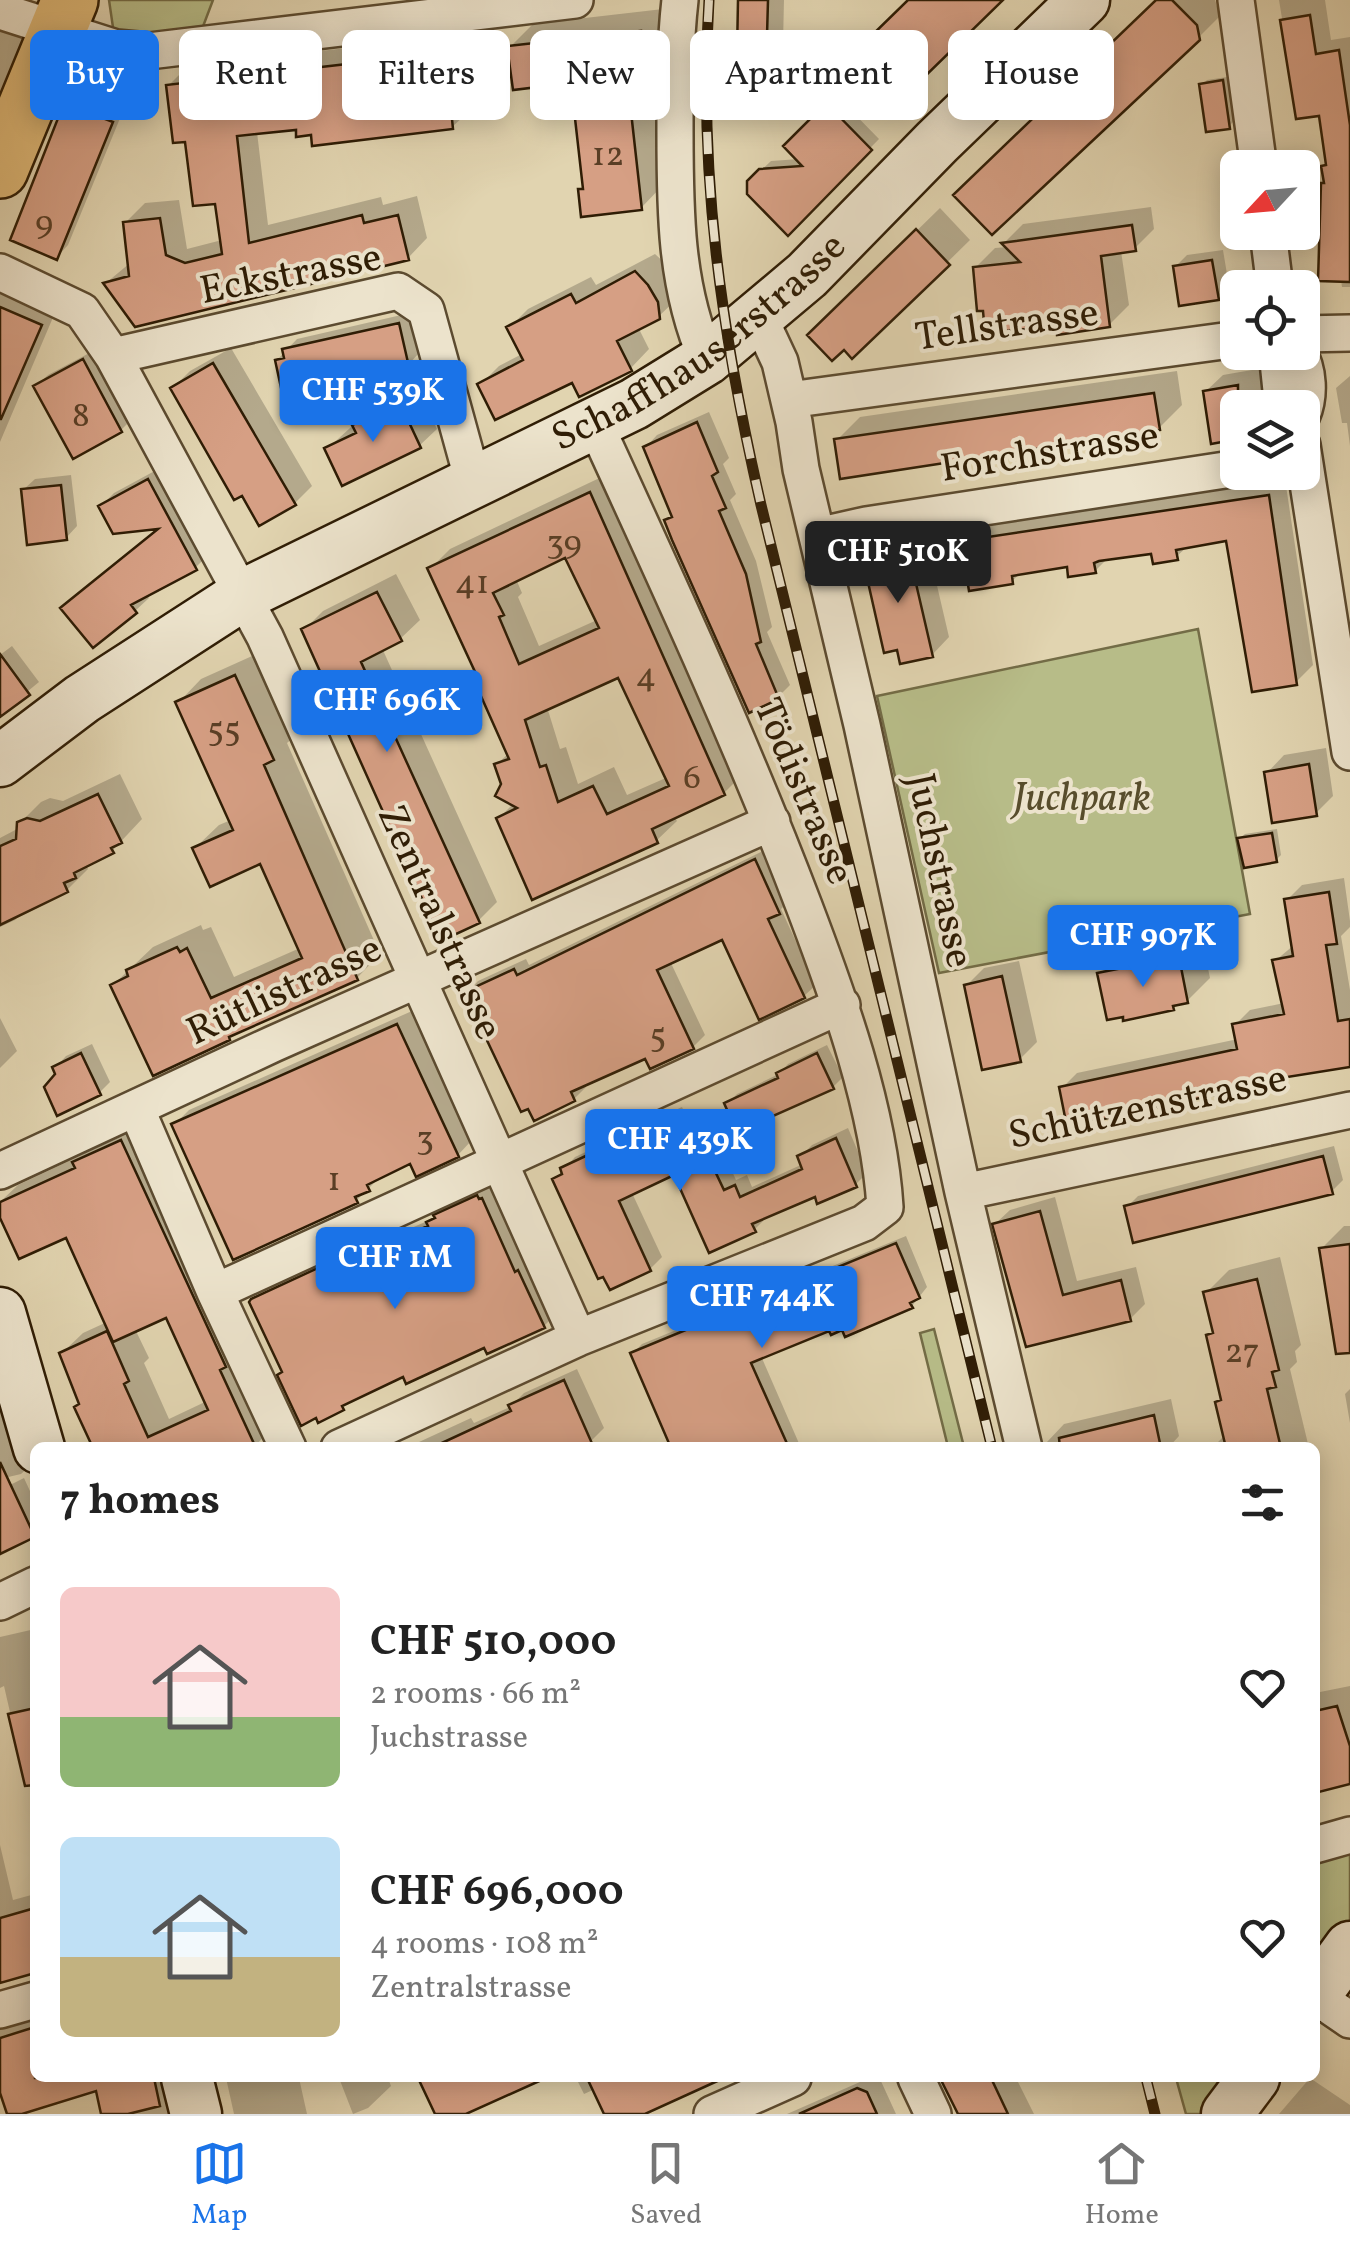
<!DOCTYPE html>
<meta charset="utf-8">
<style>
body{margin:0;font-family:Vollkorn,serif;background:#f2f2f2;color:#222;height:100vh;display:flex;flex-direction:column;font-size:38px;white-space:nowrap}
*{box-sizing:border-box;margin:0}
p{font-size:32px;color:#767676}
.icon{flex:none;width:55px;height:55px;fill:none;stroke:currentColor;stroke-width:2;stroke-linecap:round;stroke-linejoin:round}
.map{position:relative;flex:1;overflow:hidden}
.details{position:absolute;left:30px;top:1442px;width:1290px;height:640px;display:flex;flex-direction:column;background:#fff;border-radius:15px;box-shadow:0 5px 25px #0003}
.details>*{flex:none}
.top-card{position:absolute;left:30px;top:30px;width:1290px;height:90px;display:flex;gap:20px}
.needle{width:65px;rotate:244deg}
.tools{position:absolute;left:1220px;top:150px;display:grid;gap:20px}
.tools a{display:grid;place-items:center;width:100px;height:100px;border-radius:15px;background:#fff;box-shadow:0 5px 25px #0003;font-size:50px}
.price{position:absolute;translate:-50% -85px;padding:0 22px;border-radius:10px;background:#1a73e8;color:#fff;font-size:32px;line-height:65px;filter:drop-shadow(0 2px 5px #0008)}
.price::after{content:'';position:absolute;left:50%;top:60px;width:30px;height:22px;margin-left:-15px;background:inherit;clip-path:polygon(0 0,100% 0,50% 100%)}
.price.current{background:#222;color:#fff}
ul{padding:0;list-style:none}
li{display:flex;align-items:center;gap:30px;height:250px;padding:0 30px}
li span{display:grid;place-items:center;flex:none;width:280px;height:200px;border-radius:15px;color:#555}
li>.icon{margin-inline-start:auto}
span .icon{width:120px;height:120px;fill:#fffc;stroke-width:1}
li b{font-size:42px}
h2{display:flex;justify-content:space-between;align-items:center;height:120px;padding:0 30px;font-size:42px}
.tag{padding:0 35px;border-radius:15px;background:#fff;box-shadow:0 5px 25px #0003;font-size:35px;line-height:90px}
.tag.current{background:#1a73e8;color:#fff}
.dock{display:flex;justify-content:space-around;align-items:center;height:140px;border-top:2px solid #e0e0e0;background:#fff;font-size:28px;color:#767676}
.dock a{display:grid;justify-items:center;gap:5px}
.dock .current{color:#1a73e8}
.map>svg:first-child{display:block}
.green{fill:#b7bc88;stroke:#736c46;stroke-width:2.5}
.shadow{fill:#0003;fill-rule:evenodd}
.building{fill:#d69f84;stroke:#2f1d05;stroke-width:2.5;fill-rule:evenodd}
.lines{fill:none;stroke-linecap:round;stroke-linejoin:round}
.street-casing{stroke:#5c4b30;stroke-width:40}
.secondary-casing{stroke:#2f1d05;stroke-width:55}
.primary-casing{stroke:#2f1d05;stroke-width:60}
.street{stroke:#ece3cc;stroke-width:35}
.secondary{stroke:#ece3cc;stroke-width:50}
.primary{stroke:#e0ba78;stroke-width:55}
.rail-casing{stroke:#2f1d05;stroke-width:11}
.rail{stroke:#ece3cc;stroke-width:8;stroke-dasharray:22;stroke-linecap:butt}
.labels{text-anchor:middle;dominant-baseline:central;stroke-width:8;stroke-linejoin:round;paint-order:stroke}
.number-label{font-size:35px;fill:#593e25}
.street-label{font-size:40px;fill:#2f1d05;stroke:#ece3cc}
.park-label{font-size:40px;font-style:italic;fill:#584d2c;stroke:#ece3cc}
</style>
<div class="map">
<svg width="1350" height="2114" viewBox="0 0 1350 2114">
<rect width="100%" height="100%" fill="#e1d4b0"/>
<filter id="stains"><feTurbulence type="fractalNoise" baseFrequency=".002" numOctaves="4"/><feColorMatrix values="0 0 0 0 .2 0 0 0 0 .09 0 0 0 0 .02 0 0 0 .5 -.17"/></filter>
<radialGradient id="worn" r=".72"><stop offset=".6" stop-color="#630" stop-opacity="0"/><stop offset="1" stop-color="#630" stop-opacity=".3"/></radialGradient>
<path class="green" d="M109,0h104l-17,45 -80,3z
M1198,629l52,285 -311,59 -62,-277z
M934,1329l30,118h-16l-28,-114z
M1350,1835v112l-35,48v-150z
M1176,2078h78l-27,36h-41z"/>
<path class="shadow" d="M741,0h43l-2,87 -18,17z
M1158,0h57l5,16 -22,22z
M1279,0h46l6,40 19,-3v250h-8l-16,-106 2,-18 -7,-50 -23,4z
M663,9l1,39 -14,14 14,122 -23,24 -61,-18 5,-5 -12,-105 -63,-33 23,-23z
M0,16l28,11 -28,66z
M479,33l8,62 -35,32 -139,5 -15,-5 -41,5 11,93 113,-28 2,8 34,-9 10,42 -19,20 -302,25 24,-20 -5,-40 20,-20 34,-3 8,49 35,-9 -5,-39 -30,-61 -19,-54 20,-20z
M841,56l19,18 -23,22 42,43 -91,93 -39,-50 22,-21 28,-2 -13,-13 51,-50 -18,-18z
M1227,77l7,44 -5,5 -27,-41 5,-5z
M77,93l46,18 -55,134 -11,12 9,-153z
M1151,207l3,22 -20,20 -13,2 8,54 -20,20 -51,-2 -83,-55 20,-20 13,-1 -4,-4 19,-19z
M940,208l30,32 -117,115 -9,-9 -34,-11z
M1223,250l6,36 -12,12 -42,-31 12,-12z
M655,254l12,11 11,33 -20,19 -20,10 11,22 -19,20 -57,11 -93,5 19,-19 23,-12 -13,-26 19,-19 63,-32 5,8z
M7,286l50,22 -57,134v-148z
M410,313l9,40 -11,12 -131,-5 20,-21z
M231,348l81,138 -17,17 -122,-115 17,-17z
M95,350l37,69 -11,11 -85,-44 12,-11z
M1269,367l7,41h-38l-33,-16 18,-17z
M1177,371l5,34 -23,23 -322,12 23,-23z
M1350,376v70l-3,-23h-5l-6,-35z
M417,388l20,41 -18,17 -92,3 45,-41z
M709,412l20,46 -6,6 13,30 -6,6 26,61 16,66 -5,5 23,53 -12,12 -111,-176 6,-7 -27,-67 11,-12z
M162,467l47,87 -14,14 -49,26 3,4 -14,13 -58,-16 85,-70 -61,-19 13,-13z
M610,473l134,300 -20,20 -50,23 3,5 -21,20 -157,-23 15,-15 -17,-39 12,-11 -30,-80 -49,-104 20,-20zM566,555l31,65 -58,26 -21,-49 4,-4 -6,-14zM620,675l48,102 -41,18 -13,-28 -36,17 -12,-37 -6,2 -13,-42z
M71,475l6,51 -11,12 -43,-48 12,-11z
M1285,479l28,186 -17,17 -68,-144 -39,7 -13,12 -22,-6 -46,7 -13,13 -26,-6 -47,7 -10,9 -48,-39 17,-17z
M925,534l24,103 -17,18 -66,-94 17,-17z
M396,574l24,46 -20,19 -18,9 115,254 -19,19 -174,-291 19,-19z
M12,646l27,36 -39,32v-59z
M259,653l37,82 -9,8 93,211 -23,24 -121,54 -7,6 -116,-53 40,-38 48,-22 2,5 8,-3 23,50 66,-29 -39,-87 -66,-13 24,-23 12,-5 -53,-117 23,-24z
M1326,748l7,48 -17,17 -49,-40 17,-18z
M120,774l22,45 -30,32 -26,13 2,5 -21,21 -42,20 -10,10 -15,7v-89l19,-10 1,-5 21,-21 9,-4 13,3z
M1277,829l4,26 -5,5 -36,-22 5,-4z
M767,849l23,51 -9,9 35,76 -12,11 -81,-60 -53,25 35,74 -12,12 -47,8 -62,28 2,4 -12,12 -107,-106 11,-12 48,-22 3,6z
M1344,878l6,43v6l-9,9 9,54v74l-288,24 15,-15 161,-34 -3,-14 15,-15 34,-7 -9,-42 19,-16 -7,-45 15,-15z
M1201,935l9,43 -23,23 -14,7 -73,-34 23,-23z
M1019,961l18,81 -17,17 -54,-73 18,-18z
M412,1011l60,129 -14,15 -47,5 -29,15 -26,26 -182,-76 15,-15z
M0,1018l17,33 -17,17z
M92,1044l18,38 -11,11 -41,-19 -3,-6 11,-12z
M827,1045l16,32 -10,10 -95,42 -11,-25 10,-10 42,-20 9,-10z
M682,1107l9,20 17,-8 28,61 11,-5 5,12 51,-23 -3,-7 12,-12 36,-17 19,45 -12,12 -39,9 -50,24 -12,12 -79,-58 -43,21 30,64 -12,12 -95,-90 20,-22z
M142,1121l133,304 -20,21 -160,2 -33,-95 21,-20 24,-11 -40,-87 -67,-24v-9l18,-17 66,-31 12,-12zM167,1314l40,87 -38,18 -25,-56 5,-5 -14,-29z
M1334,1146l9,34 -11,11 -205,16 11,-11z
M490,1185l4,2 62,127 -12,12 -140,48 -52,24 -10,10 -58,-37 -31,-71 13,-13 121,-55 2,6 45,-20 14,-14z
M1055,1197l22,84 59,-14 9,37 -15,15 -103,25 -32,-120 15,-14z
M1344,1226h6v112l-29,-89z
M906,1236l21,51 -15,19 -68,21h-13l-70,29 40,92h-119l-49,-95 9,-9z
M1280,1257l21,88 -6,6 2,11 -7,7 19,79h-90l-1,-6 7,-7 -7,-33 5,-5 -15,-61 7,-6 -9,-37 23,-23z
M0,1366l35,95 -14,13 -21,5z
M577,1369l27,59 -13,13 -14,7h-171l65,-30 3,5 36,-16 14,-14z
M1350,1389v34l-5,-29z
M1171,1399l8,37 -11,12h-120l-1,-6 17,-18z
M24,1478l11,24v32l-35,18v-62z
M35,1629v83l-23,9 -8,-35 -4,2v-51z
M1350,1686v96l-35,11v-100z
M0,1845l13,55 22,-6v76l-35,11z
M35,2012v66h149l2,36h-83l-6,-26 -88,26 -9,-30v-62z
M226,2078h73l8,36h-73z
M339,2078h49l3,8 -23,22 -15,6z
M421,2078h119l-80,36h-22z
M576,2078h144l-80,36h-33l-12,-25 -11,5z
M869,2078l11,1 16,35h-109z
M943,2078h73l18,36h-74z
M1310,2078l40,27v9h-71z"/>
<path class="building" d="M738,0h30l-3,107 -29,-1z
M908,0h95l-91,89 -46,-48z
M1156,0h16l25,25 3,15 -208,195 -39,-40z
M1310,15l6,39 23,-4 11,75v157l-32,-1 3,-98h3l-3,-17 5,-1 -7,-49 -23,3 -16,-99z
M641,31l1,43 -15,2 15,134 -61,7 -3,-28h5l-12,-106 -58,7 -6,-44z
M460,51l8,66 -16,2 1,10 -141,17 -1,-11 -15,2v-7l-59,6 12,107 113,-28 2,8 34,-8 11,45 -274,67 -32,-44 26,-7 -6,-54 37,-4 6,37 19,8 37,-9 -7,-50 -22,2 -8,-64 -12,1 -7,-58z
M835,58l22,22 -20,20 -21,-22z
M1223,80l7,49 -24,3 -7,-48z
M64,103l49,19 -56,138 -47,-20z
M826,103l46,47 -84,86 -41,-42v-13l12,-12 43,-3 -19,-20z
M1132,225l4,26 -35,5 9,71 -53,8 -1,-9 -71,7 -2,-22h-6l-4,-44 47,-5 -19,-19z
M916,229l34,36 -98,94 -8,-9 -12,11 -25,-26z
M1212,260l7,40 -40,6 -6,-40z
M635,271l13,14 10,17 2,17 -43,22 15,30 -53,26 -7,-14 -77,37 -18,-36 46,-24 -17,-33 65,-33 5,9z
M0,307l42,18 -41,94h-1z
M399,323l10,44 -126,30 -8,-37 9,-2 -2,-9z
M83,359l39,73 -49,27 -40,-73z
M213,363l83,142 -37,21 -17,-30 -8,4 -64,-112z
M1238,385v54l-27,5 -8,-53z
M1154,393l6,37 -320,49 -6,-40z
M400,403l21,45 -79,38 -18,-38 32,-15 -4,-8z
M697,422l21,50 -6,4 14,32 -7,3 27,63 15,68 -5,2 23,55 -30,14 -77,-173 -8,-20 8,-3 -29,-70z
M148,479l49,91 -66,35 6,8 -44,35 -33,-40 98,-79 -45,5 -15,-28z
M61,485l6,55 -40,5 -6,-56z
M590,492l135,303 -73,34 6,14 -126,57 -36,-82 21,-10 -22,-12 6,-12 -7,-20 15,-5 -37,-83 4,-2 -49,-106zM565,558l34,70 -80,36 -20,-47 5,-2 -11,-22zM618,678l51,108 -62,28 -14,-28 -35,16 -12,-37 -6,2 -15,-47z
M1269,495l28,190 -45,7 -26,-151 -50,9 2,10 -25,4 -2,-10 -52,7 -5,2 2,10 -28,4 -1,-10 -55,9 1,8 -44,7 -8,-50z
M908,549l25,108 -33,7 -3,-14 -13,3 -21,-93z
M377,592l25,49 -41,21 119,261 -39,18 -140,-312z
M0,654l30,41 -30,22z
M235,675l39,85 -10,5 94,215 -129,57 1,3 -77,36 -43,-91 18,-9 -2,-6 51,-23 3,5 7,-4 24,50 91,-40 -42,-94 -50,23 -18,-39 41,-18 -58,-128z
M1309,764l8,52 -45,7 -8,-51z
M98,794l24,49 -11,5 3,5 -40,20 2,5 -12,5 4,9 -68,33v-79l16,-7 1,-17 10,-4 13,3z
M1272,833l5,29 -33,6 -7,-30z
M755,859l25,55 -12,5 37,79 -46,22 -37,-80 -65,30 37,79 -44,20 -5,-10 -74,33 4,9 -41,20 -6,-12 -7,3 -57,-120 50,-23 3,6z
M1329,892l8,52 -11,1 12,76 12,-2v48l-81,13v3l-202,44 -8,-40 178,-38 -5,-25 52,-10 -12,-54 21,-4 -9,-57z
M1179,957l9,46 -15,3 1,4 -51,11v-4l-16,3 -10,-47z
M1002,976l19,86 -39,8 -18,-85z
M397,1024l62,133 -43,20 -6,-13 -43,21 3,6 -15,6 3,6 -125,57 -62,-136z
M81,1053l20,42 -44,21 -13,-29 11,-13 -3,-7z
M817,1053l17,36 -97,43 -13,-29 54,-25 -2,-5z
M669,1117l9,20 17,-8 29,61 11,-5 5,12 62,-28 -5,-13 39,-18 21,49 -40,17 -2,-7 -63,27 4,8 -47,21 -35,-78 -55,26 32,70 -41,19 -7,-13 -5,2 -46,-100 10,-5 -2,-6z
M121,1140l105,227 -6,3 36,78h-163l-19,-41 5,-3 -20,-51 48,-22 22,50 -5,3 24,53 60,-27 -42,-92 -53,24 -47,-104 -47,21 -19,-41v-16l75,-34 -3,-6z
M1323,1156l10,38 -200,49 -9,-37z
M477,1195l2,4 3,-1 33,74 3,-2 27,58 -58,26 -3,-6 -78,36 -3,-7 -61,29 2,4 -26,13 -2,-5 -15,8 -24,-51 5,-3 -33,-70 2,-3 123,-57 3,6 51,-22 -2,-4 9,-4 -2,-3z
M1040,1211l23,84 58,-15 10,41 -105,26 -34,-123z
M896,1243l24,55 -10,5 3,5 -68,29 -3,-7 -11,5 -2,-4 -78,32 38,85h-118l-41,-95z
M1350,1244v109l-14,1 -17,-106z
M1257,1279l22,91 -7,2 4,15 -9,2 14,59h-55l-11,-46 6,-2 -15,-65 7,-2 -10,-41z
M564,1380l30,68h-163l80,-37 -3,-6z
M1154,1415l7,33h-101l-1,-10z
M0,1462l35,75 -35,17z
M1337,1706l13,40v38l-35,9v-82z
M35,1708v77l-10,1 -17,-72z
M35,1908v65l-35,10v-65z
M35,2027v51h119l6,28 -32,8h-27l-5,-23 -74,23h-15l-7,-21v-55z
M418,2078h128l-80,36h-31z
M587,2078h137l-79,36h-41z
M940,2078h51l17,36h-50z
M857,2088l10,4 10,22h-78z"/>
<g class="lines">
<g class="street-casing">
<path id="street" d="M680,0c-5,44 -5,88 -5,132 0,77 0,155 32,227
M1236,0l23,168
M0,11l116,37 33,3 426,-51
M1268,232l7,56
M0,272l82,39 31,45 152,281 313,701
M759,317l21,45 14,60 7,47 61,256 101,467 61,256
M1302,334l48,-1
M1277,352l5,48 4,8
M1298,352c11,18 12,44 4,63
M113,356l285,-65 28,19 47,171
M789,400l449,-61
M1302,445l48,307
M817,536l49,-11 372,-57
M136,1108l79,184 73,156
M0,1171l273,-127 499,-222
M963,1192l387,-82
M215,1292l627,-287
M339,1448l239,-110 286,-115 21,-16c-6,-98 -46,-209 -81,-301 -62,-163 -136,-323 -209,-482
M0,1602l35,-17
M1315,1845l35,-10
M1315,1996l35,24
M0,2010l35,-10
M916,2078l17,36
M712,2114l81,-36"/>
</g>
<g class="secondary-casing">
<g id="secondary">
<path id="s1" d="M0,761l82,-62 161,-104 391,-191 73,-45 100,-84 130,-133 147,-142"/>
<path d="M0,1313l39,135"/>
<path d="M1315,1995l35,-48"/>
<path d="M187,2078l9,36"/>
<path d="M1227,2114l27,-36"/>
</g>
</g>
<g class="primary-casing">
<path id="primary" d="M0,170l70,-170"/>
</g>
<use href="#street" class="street"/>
<use href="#secondary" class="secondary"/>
<use href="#primary" class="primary"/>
<g class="rail-casing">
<path id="rail" d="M709,0c-11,175 13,335 52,505l231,943
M1146,2078l9,36"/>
</g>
<use href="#rail" class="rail"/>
</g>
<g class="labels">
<g class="number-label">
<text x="608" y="156">12</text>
<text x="44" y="224">9</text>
<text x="81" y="417">8</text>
<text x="564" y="544">39</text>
<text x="472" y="584">41</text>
<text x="646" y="677">4</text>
<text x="224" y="731">55</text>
<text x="692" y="779">6</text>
<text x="658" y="1037">5</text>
<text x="425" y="1140">3</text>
<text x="334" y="1181">1</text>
<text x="1242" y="1353">27</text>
</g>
<g class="street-label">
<text transform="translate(291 276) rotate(-11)">Eckstrasse</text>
<text transform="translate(1007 327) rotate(-8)">Tellstrasse</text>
<text stroke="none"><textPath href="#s1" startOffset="818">Schaffhauserstrasse</textPath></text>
<text transform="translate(1050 454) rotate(-9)">Forchstrasse</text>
<text transform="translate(802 792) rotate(67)">Tödistrasse</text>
<text transform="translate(938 871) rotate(78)">Juchstrasse</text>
<text transform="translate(438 923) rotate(66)">Zentralstrasse</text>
<text transform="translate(285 992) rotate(-25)">Rütlistrasse</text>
<text transform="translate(1148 1109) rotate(-12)">Schützenstrasse</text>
</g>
<g class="park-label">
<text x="1082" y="800">Juchpark</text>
</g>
</g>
<rect width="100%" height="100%" filter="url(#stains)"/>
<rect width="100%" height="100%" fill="url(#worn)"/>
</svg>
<div class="tools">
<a><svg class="needle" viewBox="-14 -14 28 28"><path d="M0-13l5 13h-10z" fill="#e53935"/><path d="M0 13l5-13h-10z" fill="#767676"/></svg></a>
<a><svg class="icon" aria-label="locate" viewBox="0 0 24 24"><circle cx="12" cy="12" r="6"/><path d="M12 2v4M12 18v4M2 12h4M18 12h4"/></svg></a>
<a><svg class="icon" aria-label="layers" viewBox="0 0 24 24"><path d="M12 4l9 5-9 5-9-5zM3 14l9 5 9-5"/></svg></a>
</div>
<b class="price" style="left:373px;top:445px">CHF 539K</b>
<b class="price current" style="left:898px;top:606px">CHF 510K</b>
<b class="price" style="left:387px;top:755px">CHF 696K</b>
<b class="price" style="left:1143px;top:990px">CHF 907K</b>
<b class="price" style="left:680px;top:1194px">CHF 439K</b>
<b class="price" style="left:395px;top:1312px">CHF 1M</b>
<b class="price" style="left:762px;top:1351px">CHF 744K</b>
<div class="top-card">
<a class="tag current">Buy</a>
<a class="tag">Rent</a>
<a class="tag">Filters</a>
<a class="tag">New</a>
<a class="tag">Apartment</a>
<a class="tag">House</a>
</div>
<section class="details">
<h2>7 homes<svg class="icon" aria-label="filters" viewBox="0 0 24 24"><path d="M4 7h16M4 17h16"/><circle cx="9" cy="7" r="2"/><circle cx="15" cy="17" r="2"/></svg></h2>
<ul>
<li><span style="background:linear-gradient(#f6c9c9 65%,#8fb573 0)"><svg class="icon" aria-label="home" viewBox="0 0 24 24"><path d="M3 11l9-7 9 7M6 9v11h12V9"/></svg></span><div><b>CHF 510,000</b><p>2 rooms · 66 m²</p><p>Juchstrasse</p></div><svg class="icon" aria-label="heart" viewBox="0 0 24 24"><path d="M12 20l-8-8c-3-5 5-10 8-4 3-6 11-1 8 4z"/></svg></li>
<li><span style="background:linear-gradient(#bfe0f5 60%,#c2b280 0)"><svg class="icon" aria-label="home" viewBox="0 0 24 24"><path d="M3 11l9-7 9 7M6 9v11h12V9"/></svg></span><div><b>CHF 696,000</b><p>4 rooms · 108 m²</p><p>Zentralstrasse</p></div><svg class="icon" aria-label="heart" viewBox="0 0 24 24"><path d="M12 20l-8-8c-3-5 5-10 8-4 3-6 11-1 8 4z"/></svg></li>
</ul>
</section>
</div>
<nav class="dock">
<a class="current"><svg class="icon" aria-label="map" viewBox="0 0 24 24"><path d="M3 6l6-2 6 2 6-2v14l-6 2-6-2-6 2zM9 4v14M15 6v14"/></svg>Map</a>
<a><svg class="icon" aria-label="saved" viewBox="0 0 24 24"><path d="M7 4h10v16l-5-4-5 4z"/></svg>Saved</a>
<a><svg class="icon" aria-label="home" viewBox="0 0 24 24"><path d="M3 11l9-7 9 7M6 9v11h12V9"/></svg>Home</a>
</nav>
